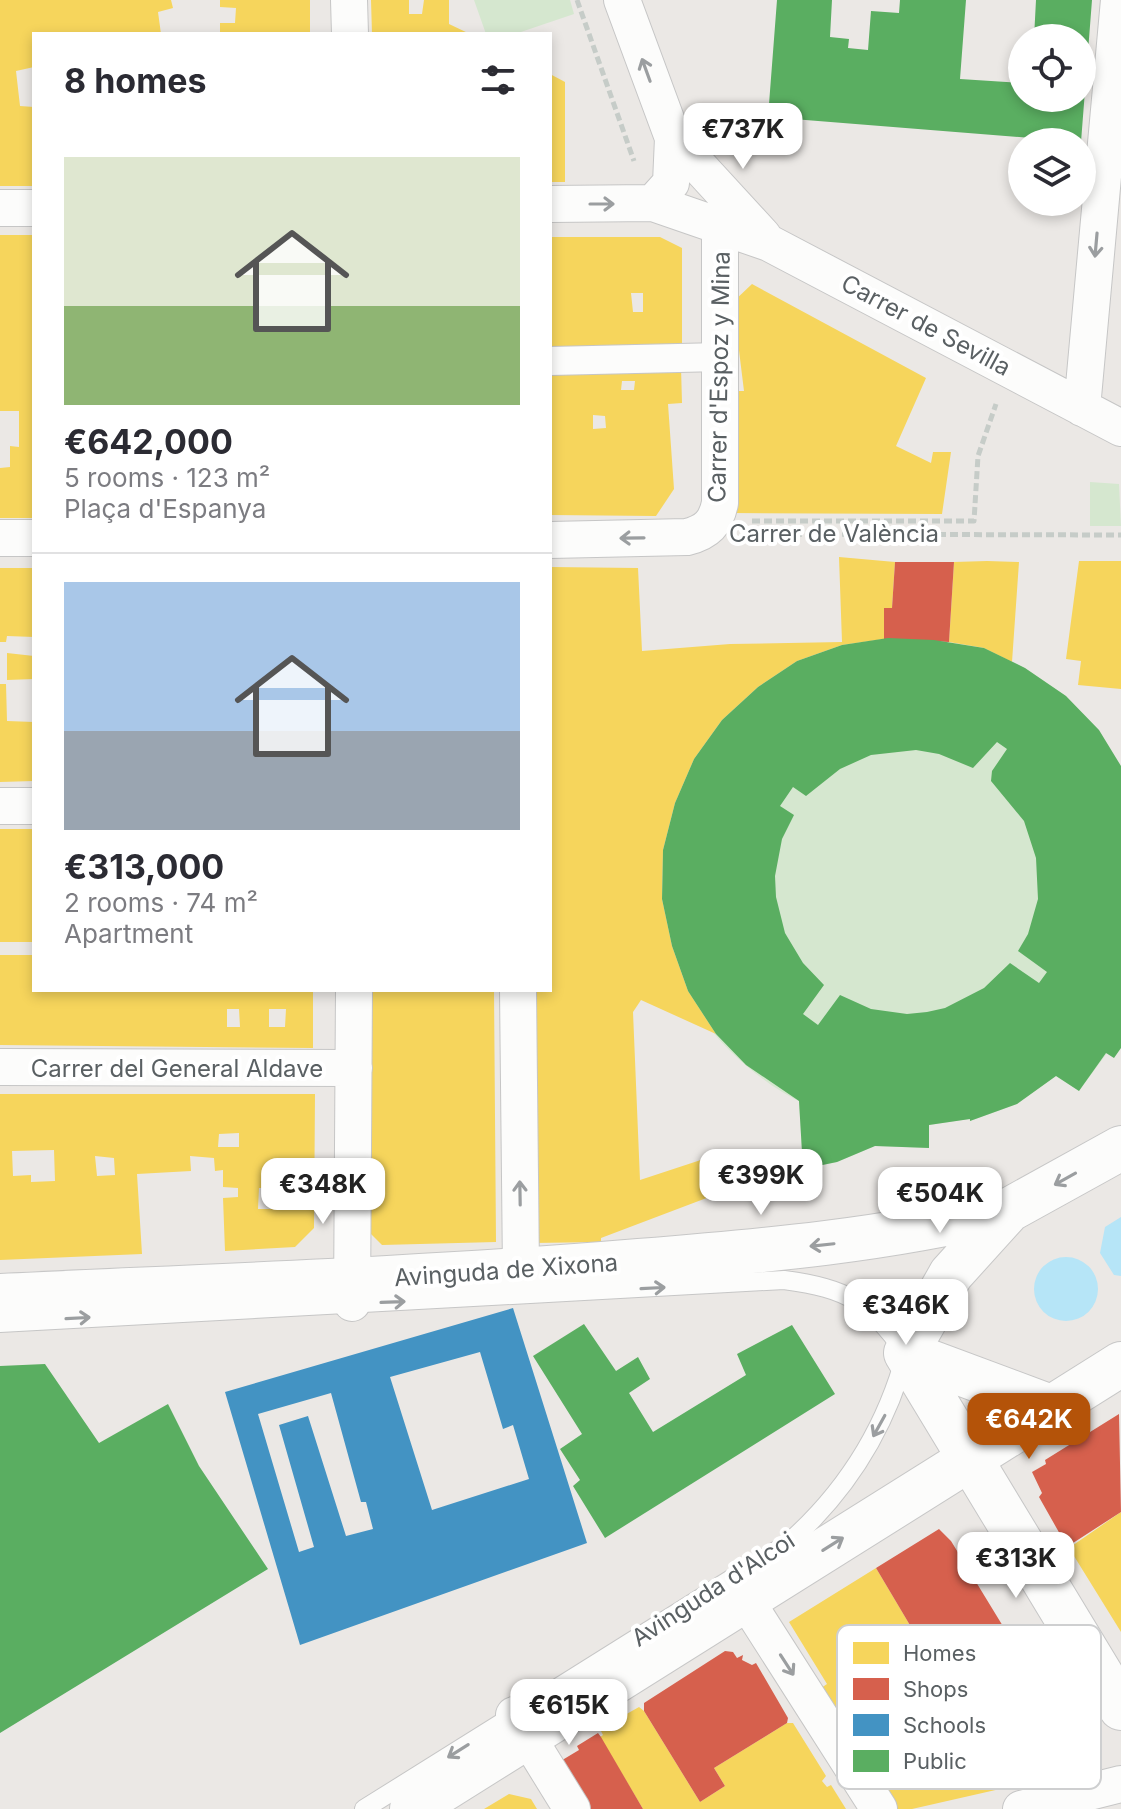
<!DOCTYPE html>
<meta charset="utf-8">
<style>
body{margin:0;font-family:Inter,sans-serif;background:#f2f2f3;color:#2b2b33;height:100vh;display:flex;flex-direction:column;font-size:30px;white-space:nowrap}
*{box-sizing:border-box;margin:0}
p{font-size:26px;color:#7c7c81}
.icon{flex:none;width:44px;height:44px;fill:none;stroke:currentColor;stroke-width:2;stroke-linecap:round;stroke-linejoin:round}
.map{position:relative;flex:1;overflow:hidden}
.side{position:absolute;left:32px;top:32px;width:520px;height:960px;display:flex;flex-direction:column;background:#fff;border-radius:0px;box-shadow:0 4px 12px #0003}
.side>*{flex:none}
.controls{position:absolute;left:1008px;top:24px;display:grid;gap:16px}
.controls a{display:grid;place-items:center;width:88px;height:88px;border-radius:50%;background:#fff;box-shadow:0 4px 12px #0003;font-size:40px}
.price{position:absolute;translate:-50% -68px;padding:0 18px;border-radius:16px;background:#fff;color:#222;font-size:26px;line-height:52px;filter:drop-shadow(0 2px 4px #0008)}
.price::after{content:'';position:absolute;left:50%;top:48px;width:24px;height:18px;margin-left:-12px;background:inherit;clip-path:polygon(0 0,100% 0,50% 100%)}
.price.active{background:#b45309;color:#fff}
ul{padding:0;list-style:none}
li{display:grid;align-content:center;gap:16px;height:424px;padding:0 32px}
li+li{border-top:2px solid #e1e1e2}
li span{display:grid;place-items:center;height:248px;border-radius:0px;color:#555}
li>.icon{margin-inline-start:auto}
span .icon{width:144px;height:144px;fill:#fffc;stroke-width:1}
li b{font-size:34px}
h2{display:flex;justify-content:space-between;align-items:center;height:96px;padding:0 32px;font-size:34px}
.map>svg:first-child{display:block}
.green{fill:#d5e7cf}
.water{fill:#b6e5f7}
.homes{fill:#f6d55c;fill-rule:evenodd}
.shops{fill:#d6604d}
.schools{fill:#4393c3;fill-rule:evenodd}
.public{fill:#5aae61;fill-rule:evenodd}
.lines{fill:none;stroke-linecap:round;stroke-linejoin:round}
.service-casing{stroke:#c6c6c6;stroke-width:20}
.pedestrian-casing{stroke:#c6c6c6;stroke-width:30}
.minor-casing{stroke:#c6c6c6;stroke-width:38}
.secondary-casing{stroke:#c7c7c7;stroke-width:46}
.path{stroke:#c6ccc8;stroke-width:5;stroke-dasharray:8 4;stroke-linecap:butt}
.service{stroke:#fcfcfb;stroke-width:18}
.pedestrian{stroke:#fcfcfb;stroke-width:28}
.minor{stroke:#fcfcfb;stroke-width:36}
.secondary{stroke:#fcfcfb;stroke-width:44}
.oneway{stroke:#9b9ea0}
.labels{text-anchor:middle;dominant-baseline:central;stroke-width:8;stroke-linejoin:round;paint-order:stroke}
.street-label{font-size:24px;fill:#5a6063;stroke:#fff}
.key{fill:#fff;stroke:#cecfd0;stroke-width:2}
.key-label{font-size:22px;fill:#5a6063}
</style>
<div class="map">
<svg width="1121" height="1809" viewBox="0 0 1121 1809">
<rect width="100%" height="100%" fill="#ebe8e5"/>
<path class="green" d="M474,0h96l4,14 -59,20h-29z
M1090,482l29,2 2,42h-31z
M984,648l41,20 41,28 41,357 -28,38 -23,-15 -39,28 -47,17 -1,-2 -40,6v23l-54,-2 -38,16 -34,7 -4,-68c-39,-18 -98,-69 -111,-111 -14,-42 -17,-96 -25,-140z"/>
<path class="water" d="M1121,1217v59l-7,-1 -14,-22 5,-26z
M1034 1289a32 32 0 1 1 64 0a32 32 0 1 1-64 0Z"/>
<path class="homes" d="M0,0h171l2,8 -15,4 3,22h-127v33l-18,4 4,35 14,1v79h-34z
M220,0h90v34h-90v-11h15l1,-15 -16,-1z
M371,0h38v14h13l2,-14h25v24l21,10h-98z
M550,74l15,8v100h-15z
M0,235h34v283h-34v-50l10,-1v-21l9,1v-36h-19z
M550,237h110l22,11v102l-132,3zM631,293h12v19h-10z
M752,284l174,94 -30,68 35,17 2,-11h18l-9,62 -211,-1 -1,-122h14l-11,-89z
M681,367l1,36 -14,1 6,85 -18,27 -106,-1v-146zM622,381h13l-1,9h-13zM593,415l12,1 1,12 -13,1z
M839,557l56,5 -3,46h-8v31l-42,6 -45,16 -39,26 -36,33 -28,39 -19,44 -12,47 -1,49 10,47 16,45 28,43 -75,-34 -8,12 7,168 76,-25 9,36 -124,47v4l-69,1 -1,-253h19v-423l88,1 4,83 88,-7 112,-2z
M987,561l32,1 -7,100 -28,-14 -35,-6 5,-80z
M1079,561h42v128l-43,-4 3,-24 -15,-2z
M0,568h34v69l-27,-1 -1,6h-6z
M7,653l27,3v23l-27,1z
M0,684h6l1,37 27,1v59l-34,1z
M0,829h34v113h-34z
M0,955h34v35h279v58l-313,-3zM227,1009h12l1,18h-13zM269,1009h17l-1,18h-16z
M364,990h130l2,252 -114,3 -18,-18z
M0,1094h315l-1,134 -19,19 -70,4 -2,-53 15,-1v-9l-15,-1v-17l-8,1 -1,-13 -24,-2 1,15 -54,3 5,80 -142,6zM239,1133v14h-21l1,-13zM54,1150l1,31 -24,1v-7l-18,1 -1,-25zM95,1156l19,2 1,17 -18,1zM259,1188h16v21h-17z
M14,1387l-12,113h-2v-102z
M1121,1512v120l-52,-84z
M876,1568l38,64 -9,5 21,35 20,-12 15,25 51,-33 3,5 5,-3 53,82 -7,3 9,12 -4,15 -11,3 1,5 -55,13 -1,-5h-3l-2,7 -88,20h-16l-38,-60 5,-6 -6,4 -11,-23 2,-5 -10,6 -20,-35 9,-6 -38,-62z
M146,1617l-146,101v-98z
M639,1707l5,4 56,91 25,-16 -11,-18 73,-45h6l33,53 -4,5 5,6 4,-2 15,24h-203l-43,-72 3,-2 -3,-6z
M509,1794l22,5 6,10h-53z"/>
<path class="shops" d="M895,562h59l-5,80 -65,-3v-31h8z
M1119,1414l2,98 -48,31h-8l-26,-46 3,-4 -10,-21 14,-8 -1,-4z
M939,1529l12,12 61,100 -5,3 5,8 -51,33 -15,-25 -20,12 -21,-35 9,-5 -38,-64z
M725,1651l8,1 4,6 6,-3 -1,5 10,5 4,-2 32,55 -1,5 -73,45 11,18 -25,16 -56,-91v-8z
M598,1733l3,4 42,72h-55l-29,-47 20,-12 -2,-4z"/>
<path class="schools" d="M513,1308l74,235 -287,102 -75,-253zM480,1352l23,77 10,-4 16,54 -97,31 -42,-133zM331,1393l30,109h5l7,27 -27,7 -38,-120 -29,9 35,122 -15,5 -41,-138z"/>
<path class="public" d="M777,0h55l-2,37 19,2 -1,9 20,2 3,-39 28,2 1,-13h66l-6,79 62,4v15h60v-60h-48l2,-38h56l-11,142 -313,-25z
M888,638l46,2 50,8 41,20 41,28 33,34 22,36v282l-7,10 -8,-5 -27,38 -23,-15 -39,28 -47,17v-2l-41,6v23l-54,-2 -38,16 -34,7 -4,-68 -53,-36 -30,-31 -28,-43 -16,-45 -10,-47 1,-49 12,-47 19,-44 28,-39 36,-33 39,-26 45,-16zM997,742l10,7 -15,22 -1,10 33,40 12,37 2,41 -10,35 -10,17 29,21 -8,11 -29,-20 -26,25 -39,20 -18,4 -20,2 -36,-5 -31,-14 -22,30 -15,-11 21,-29 -21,-22 -18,-30 -9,-36 -1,-21 7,-37 12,-24 -14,-9 13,-19 13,9 34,-27 31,-14 45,-5 23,4 34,14z
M584,1324l32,47 22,-14 12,22 -21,14 24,39 93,-57 -9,-21 55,-29 43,69 -230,144 -32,-52 7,-6 -20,-31 22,-15 -49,-78z
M45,1364l54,79 69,-39 31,62 69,103 -268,164v-367z"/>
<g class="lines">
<g class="service-casing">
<path id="service" d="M0,1323l784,-43c65,9 83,21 122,73 -20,75 -61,140 -119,191l-423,265"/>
</g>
<g class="pedestrian-casing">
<path id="pedestrian" d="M550,361l171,-4"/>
</g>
<g class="minor-casing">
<path id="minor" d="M349,0l1,34
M622,0l51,138 -2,45 -18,20
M673,138l90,98
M550,204l103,-1 116,40 352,185
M0,208h34
M1082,408l37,-408
M0,538h34
M550,540l137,-3c20,-5 29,-14 33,-34v-280
M0,806h34
M518,990l3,281
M0,1067l354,1
M352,1303l2,-313
M745,1599l134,210
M514,1715l58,94
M1021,1809l100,-25"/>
</g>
<g class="secondary-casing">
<path id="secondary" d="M0,1296c213,-10 426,-17 639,-35 125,-10 248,-21 370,-51
M906,1353l215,355
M906,1353l45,-79 58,-64 112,-62
M906,1353l145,54
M412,1809l709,-445"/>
</g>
<path class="path" d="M577,0l57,161
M752,521h222l4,-65 18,-52
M746,534l375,1"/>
<use href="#service" class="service"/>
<use href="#pedestrian" class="pedestrian"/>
<use href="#minor" class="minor"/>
<use href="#secondary" class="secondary"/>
</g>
<defs><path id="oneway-shaft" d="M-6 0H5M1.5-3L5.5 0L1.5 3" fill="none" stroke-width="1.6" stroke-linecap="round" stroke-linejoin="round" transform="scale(2)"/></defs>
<g class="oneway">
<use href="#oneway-shaft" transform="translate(646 70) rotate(-110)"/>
<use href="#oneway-shaft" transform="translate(602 204)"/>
<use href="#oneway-shaft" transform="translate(1096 245) rotate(95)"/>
<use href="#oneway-shaft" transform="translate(632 538) rotate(179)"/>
<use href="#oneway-shaft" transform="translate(1065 1179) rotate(151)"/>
<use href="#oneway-shaft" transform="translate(520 1193) rotate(-91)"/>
<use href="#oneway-shaft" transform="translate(822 1245) rotate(174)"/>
<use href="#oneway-shaft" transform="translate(653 1288) rotate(-3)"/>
<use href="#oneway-shaft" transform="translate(393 1302) rotate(-2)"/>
<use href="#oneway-shaft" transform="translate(78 1318) rotate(-3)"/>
<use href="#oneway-shaft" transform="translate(879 1426) rotate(119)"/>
<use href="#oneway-shaft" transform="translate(833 1544) rotate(-32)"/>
<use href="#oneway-shaft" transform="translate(787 1665) rotate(57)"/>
<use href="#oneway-shaft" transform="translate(458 1751) rotate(148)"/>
</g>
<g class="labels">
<g class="street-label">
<text transform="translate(926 325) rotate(28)">Carrer de Sevilla</text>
<text transform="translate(719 377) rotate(-89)">Carrer d'Espoz y Mina</text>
<text x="834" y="533">Carrer de València</text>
<text x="177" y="1068">Carrer del General Aldave</text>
<text transform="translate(506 1270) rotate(-4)">Avinguda de Xixona</text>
<text transform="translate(713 1589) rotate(-33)">Avinguda d'Alcoi</text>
</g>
</g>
<rect x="837" y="1625" width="264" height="164" rx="12" class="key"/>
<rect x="853" y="1642" width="36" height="22" fill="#f6d55c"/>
<rect x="853" y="1678" width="36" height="22" fill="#d6604d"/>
<rect x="853" y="1714" width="36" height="22" fill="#4393c3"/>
<rect x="853" y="1750" width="36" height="22" fill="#5aae61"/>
<g class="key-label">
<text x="903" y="1661">Homes</text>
<text x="903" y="1697">Shops</text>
<text x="903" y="1733">Schools</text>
<text x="903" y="1769">Public</text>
</g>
</svg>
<div class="controls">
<a><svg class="icon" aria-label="locate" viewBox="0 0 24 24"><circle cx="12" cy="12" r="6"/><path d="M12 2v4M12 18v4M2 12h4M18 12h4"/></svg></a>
<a><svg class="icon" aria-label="layers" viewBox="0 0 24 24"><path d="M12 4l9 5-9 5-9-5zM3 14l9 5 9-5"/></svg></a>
</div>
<b class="price" style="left:743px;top:171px">€737K</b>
<b class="price" style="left:761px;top:1217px">€399K</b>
<b class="price" style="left:323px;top:1226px">€348K</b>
<b class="price" style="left:940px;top:1235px">€504K</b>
<b class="price" style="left:906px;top:1347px">€346K</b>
<b class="price active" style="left:1029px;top:1461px">€642K</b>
<b class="price" style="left:1016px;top:1600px">€313K</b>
<b class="price" style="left:569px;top:1747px">€615K</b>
<section class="side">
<h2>8 homes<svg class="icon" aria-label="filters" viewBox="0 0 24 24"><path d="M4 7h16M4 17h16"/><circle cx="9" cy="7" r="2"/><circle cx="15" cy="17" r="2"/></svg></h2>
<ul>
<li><span style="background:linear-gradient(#dfe7d0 60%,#8fb573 0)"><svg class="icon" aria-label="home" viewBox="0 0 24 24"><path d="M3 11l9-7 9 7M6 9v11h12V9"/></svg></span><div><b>€642,000</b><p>5 rooms · 123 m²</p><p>Plaça d'Espanya</p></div></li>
<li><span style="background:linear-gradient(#a9c7e8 60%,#9aa5b1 0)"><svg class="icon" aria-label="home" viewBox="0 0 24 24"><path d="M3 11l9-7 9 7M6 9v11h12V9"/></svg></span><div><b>€313,000</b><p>2 rooms · 74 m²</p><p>Apartment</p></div></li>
</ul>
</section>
</div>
